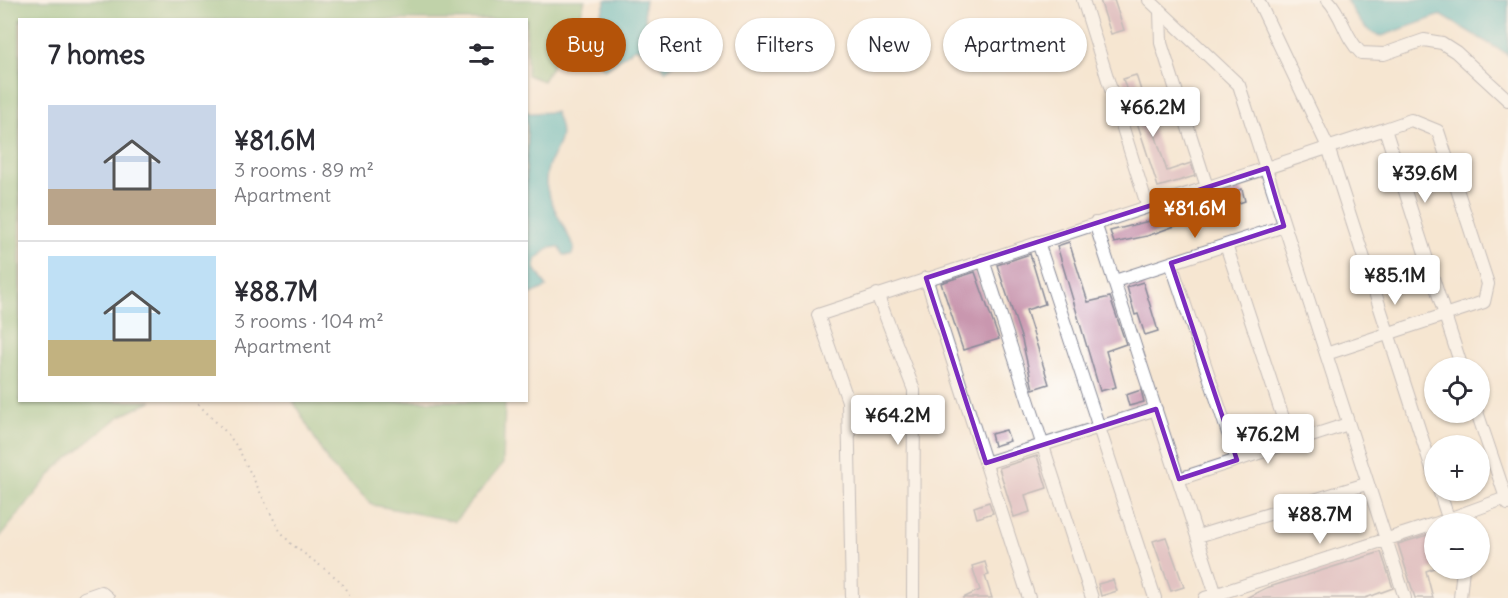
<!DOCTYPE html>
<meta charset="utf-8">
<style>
body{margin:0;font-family:Delius,sans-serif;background:#f7f7f7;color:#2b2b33;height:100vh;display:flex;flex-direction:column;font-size:22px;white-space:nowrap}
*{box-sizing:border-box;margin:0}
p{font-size:20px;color:#7c7c81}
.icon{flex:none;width:33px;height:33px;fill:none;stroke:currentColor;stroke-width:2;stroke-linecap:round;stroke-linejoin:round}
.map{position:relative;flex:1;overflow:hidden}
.drawer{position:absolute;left:18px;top:18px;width:510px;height:384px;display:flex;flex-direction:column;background:#fff;border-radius:0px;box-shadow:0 2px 4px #0004}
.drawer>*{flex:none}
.hud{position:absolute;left:546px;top:18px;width:570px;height:54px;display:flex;gap:12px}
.controls{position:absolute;left:1424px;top:357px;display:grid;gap:12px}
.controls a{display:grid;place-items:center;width:66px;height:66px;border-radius:50%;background:#fff;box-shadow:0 2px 4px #0004;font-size:30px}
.price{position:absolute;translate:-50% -51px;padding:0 14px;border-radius:6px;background:#fff;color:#222;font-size:20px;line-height:39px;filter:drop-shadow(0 2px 3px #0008)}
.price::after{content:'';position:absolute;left:50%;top:36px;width:18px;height:14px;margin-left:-9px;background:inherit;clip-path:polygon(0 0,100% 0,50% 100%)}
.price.on{background:#b45309;color:#fff}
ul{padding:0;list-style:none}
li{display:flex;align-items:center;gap:18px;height:150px;padding:0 30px}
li+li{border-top:2px solid #e1e1e2}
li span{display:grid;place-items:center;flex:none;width:168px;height:120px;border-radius:0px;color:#555}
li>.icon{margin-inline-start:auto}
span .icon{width:72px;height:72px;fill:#fffc;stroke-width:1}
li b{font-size:26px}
h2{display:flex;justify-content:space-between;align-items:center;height:72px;padding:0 30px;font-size:26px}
.pill{padding:0 21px;border-radius:27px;background:#fff;box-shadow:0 2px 4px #0004;font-size:21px;line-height:54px}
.pill.on{background:#b45309;color:#fff}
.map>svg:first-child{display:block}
.forest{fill:#7fba78;stroke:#4d746b;stroke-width:1.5}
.water{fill:#46b6bd;stroke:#30728e;stroke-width:1.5}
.building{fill:#c997af}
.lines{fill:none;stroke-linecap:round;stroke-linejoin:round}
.minor-casing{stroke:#888a98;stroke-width:14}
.path{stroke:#888a98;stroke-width:2;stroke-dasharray:1.5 4.5;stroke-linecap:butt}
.minor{stroke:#fff;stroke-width:12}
.marked{fill:none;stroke:#7b2cbf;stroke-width:4.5;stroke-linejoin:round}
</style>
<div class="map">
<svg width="1508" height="598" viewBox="0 0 1508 598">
<rect width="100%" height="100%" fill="#fff"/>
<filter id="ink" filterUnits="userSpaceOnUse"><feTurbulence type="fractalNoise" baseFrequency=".0167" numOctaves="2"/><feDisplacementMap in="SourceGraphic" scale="12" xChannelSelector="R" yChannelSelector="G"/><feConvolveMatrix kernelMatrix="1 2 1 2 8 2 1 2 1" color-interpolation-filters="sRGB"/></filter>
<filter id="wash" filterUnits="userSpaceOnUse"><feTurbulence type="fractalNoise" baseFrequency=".008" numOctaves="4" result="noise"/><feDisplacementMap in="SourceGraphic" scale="24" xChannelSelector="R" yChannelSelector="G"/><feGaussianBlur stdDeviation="1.35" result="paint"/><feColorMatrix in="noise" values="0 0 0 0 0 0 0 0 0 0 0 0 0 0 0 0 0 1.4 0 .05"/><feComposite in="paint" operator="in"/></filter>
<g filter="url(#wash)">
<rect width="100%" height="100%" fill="#f6e6d1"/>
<path class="forest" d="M0,0h585l-7,23 -35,58 -16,-6 -1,-55h-506v380l132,1 -33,16 -63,51 -56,69z
M293,401h212l-2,63 -48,57 -82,-16 -43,-40z"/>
<path class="water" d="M606,0h39c-6,32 16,36 36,53l-2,8 -14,10 -10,-15 -20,-8 -30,21c-12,-8 -22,-19 -20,-35l15,-17z
M1346,0h162v55l-67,-40 -59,21c-19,-3 -26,-22 -36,-36z
M526,110l3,3 26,-1c17,36 -9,37 -9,70 0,15 21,50 28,65l-2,8h-8l-5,-8 -10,1 -13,12 -1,8 12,19 -20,9 -1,-136c4,-17 0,-32 0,-50z"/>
<g id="blocks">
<path class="building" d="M1100,0h14l10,30 -13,4z
M1136,75l31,96 24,-8 4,13 -37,11 -35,-108z
M1242,189l3,12 -98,35 -33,7 -4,-12 39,-10z
M1069,242l19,60 22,-5 16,47 -20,7 10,36 -16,4 -43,-145z
M1030,254l15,50 -19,6 23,74 -16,5 -11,-49 -25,-75z
M975,272l24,67 -36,11 -22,-67z
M1143,282l15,49 -13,4 -7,-21 -3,1 -8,-28z
M1141,390l3,12 -15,4 -3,-11z
M1006,430l4,11 -16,5 -3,-12z
M1037,456l10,32 -22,7 5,17 -16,5 -15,-49z
M989,502l4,11 -16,5 -3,-11z
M1434,533v35l-8,3 7,27h-18l-17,-54z
M1166,537l18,50 -13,4 -18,-50z
M1381,552l12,36 -19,7 -9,3h-119l20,-10z
M985,562l4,13 -4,1 7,22h-29l17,-8 -8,-24z
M1113,580l4,11 -16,5 -3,-12z"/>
</g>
</g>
<g filter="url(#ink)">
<use href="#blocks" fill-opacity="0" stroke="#888a98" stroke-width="1.5"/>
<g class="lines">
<g class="minor-casing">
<path id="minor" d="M1083,0l64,205
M1149,0l90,85 166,513
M1258,0l70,147 106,328
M1328,0c15,16 17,38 33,53l23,1 40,-14 18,3 14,9 52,48
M1160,11l1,32 46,144
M1095,223l122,375
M1038,242l117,356
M1226,245l65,197
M983,260l109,338
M1171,263l66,197
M926,278l103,320
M1115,281l169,-55
M877,294l37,96 -1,208
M1326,354l158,-52 4,-18 -50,-153 -27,-11 -26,9
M1477,412l31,92
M986,463l170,-54
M1179,479l169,-55
M1439,490l11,34
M1435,524l71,-26
M1198,536l168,-52
M84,598l17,-6 7,6
M852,598l-4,-197 -30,-86 567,-186 77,239
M1205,598l229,-74
M1460,598l3,-30"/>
</g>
<path class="path" d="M194,400l33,33 11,15 40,80 12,15 48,36 14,19"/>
<use href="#minor" class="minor"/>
</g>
</g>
<path d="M0 0H1508V598H0ZM1267,168l17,58 -113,37 66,197 -58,19 -23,-70 -170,54 -60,-185z" fill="#f6e6d1" fill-opacity=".55" fill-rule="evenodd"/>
<path class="marked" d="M1267,168l17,58 -113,37 66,197 -58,19 -23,-70 -170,54 -60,-185z"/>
</svg>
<div class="controls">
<a><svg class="icon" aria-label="locate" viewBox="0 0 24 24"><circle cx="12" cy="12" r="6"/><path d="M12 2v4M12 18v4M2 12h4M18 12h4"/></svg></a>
<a>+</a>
<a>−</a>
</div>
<b class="price" style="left:1153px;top:138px">¥66.2M</b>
<b class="price" style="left:1425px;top:204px">¥39.6M</b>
<b class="price on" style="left:1195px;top:239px">¥81.6M</b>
<b class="price" style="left:1395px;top:306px">¥85.1M</b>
<b class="price" style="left:898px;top:446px">¥64.2M</b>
<b class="price" style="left:1268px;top:465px">¥76.2M</b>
<b class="price" style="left:1320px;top:545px">¥88.7M</b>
<div class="hud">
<a class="pill on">Buy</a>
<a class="pill">Rent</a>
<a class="pill">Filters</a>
<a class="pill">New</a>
<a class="pill">Apartment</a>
</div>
<section class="drawer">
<h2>7 homes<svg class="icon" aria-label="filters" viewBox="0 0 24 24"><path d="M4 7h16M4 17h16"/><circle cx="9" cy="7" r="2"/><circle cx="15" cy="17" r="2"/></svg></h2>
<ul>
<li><span style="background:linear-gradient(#c9d6e8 70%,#b9a48a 0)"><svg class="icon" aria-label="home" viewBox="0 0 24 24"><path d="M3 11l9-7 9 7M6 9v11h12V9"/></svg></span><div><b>¥81.6M</b><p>3 rooms · 89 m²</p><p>Apartment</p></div></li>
<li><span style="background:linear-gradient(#bfe0f5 70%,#c2b280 0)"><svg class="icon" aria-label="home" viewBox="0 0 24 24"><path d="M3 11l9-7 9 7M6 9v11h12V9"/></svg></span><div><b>¥88.7M</b><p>3 rooms · 104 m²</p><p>Apartment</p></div></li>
</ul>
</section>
</div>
